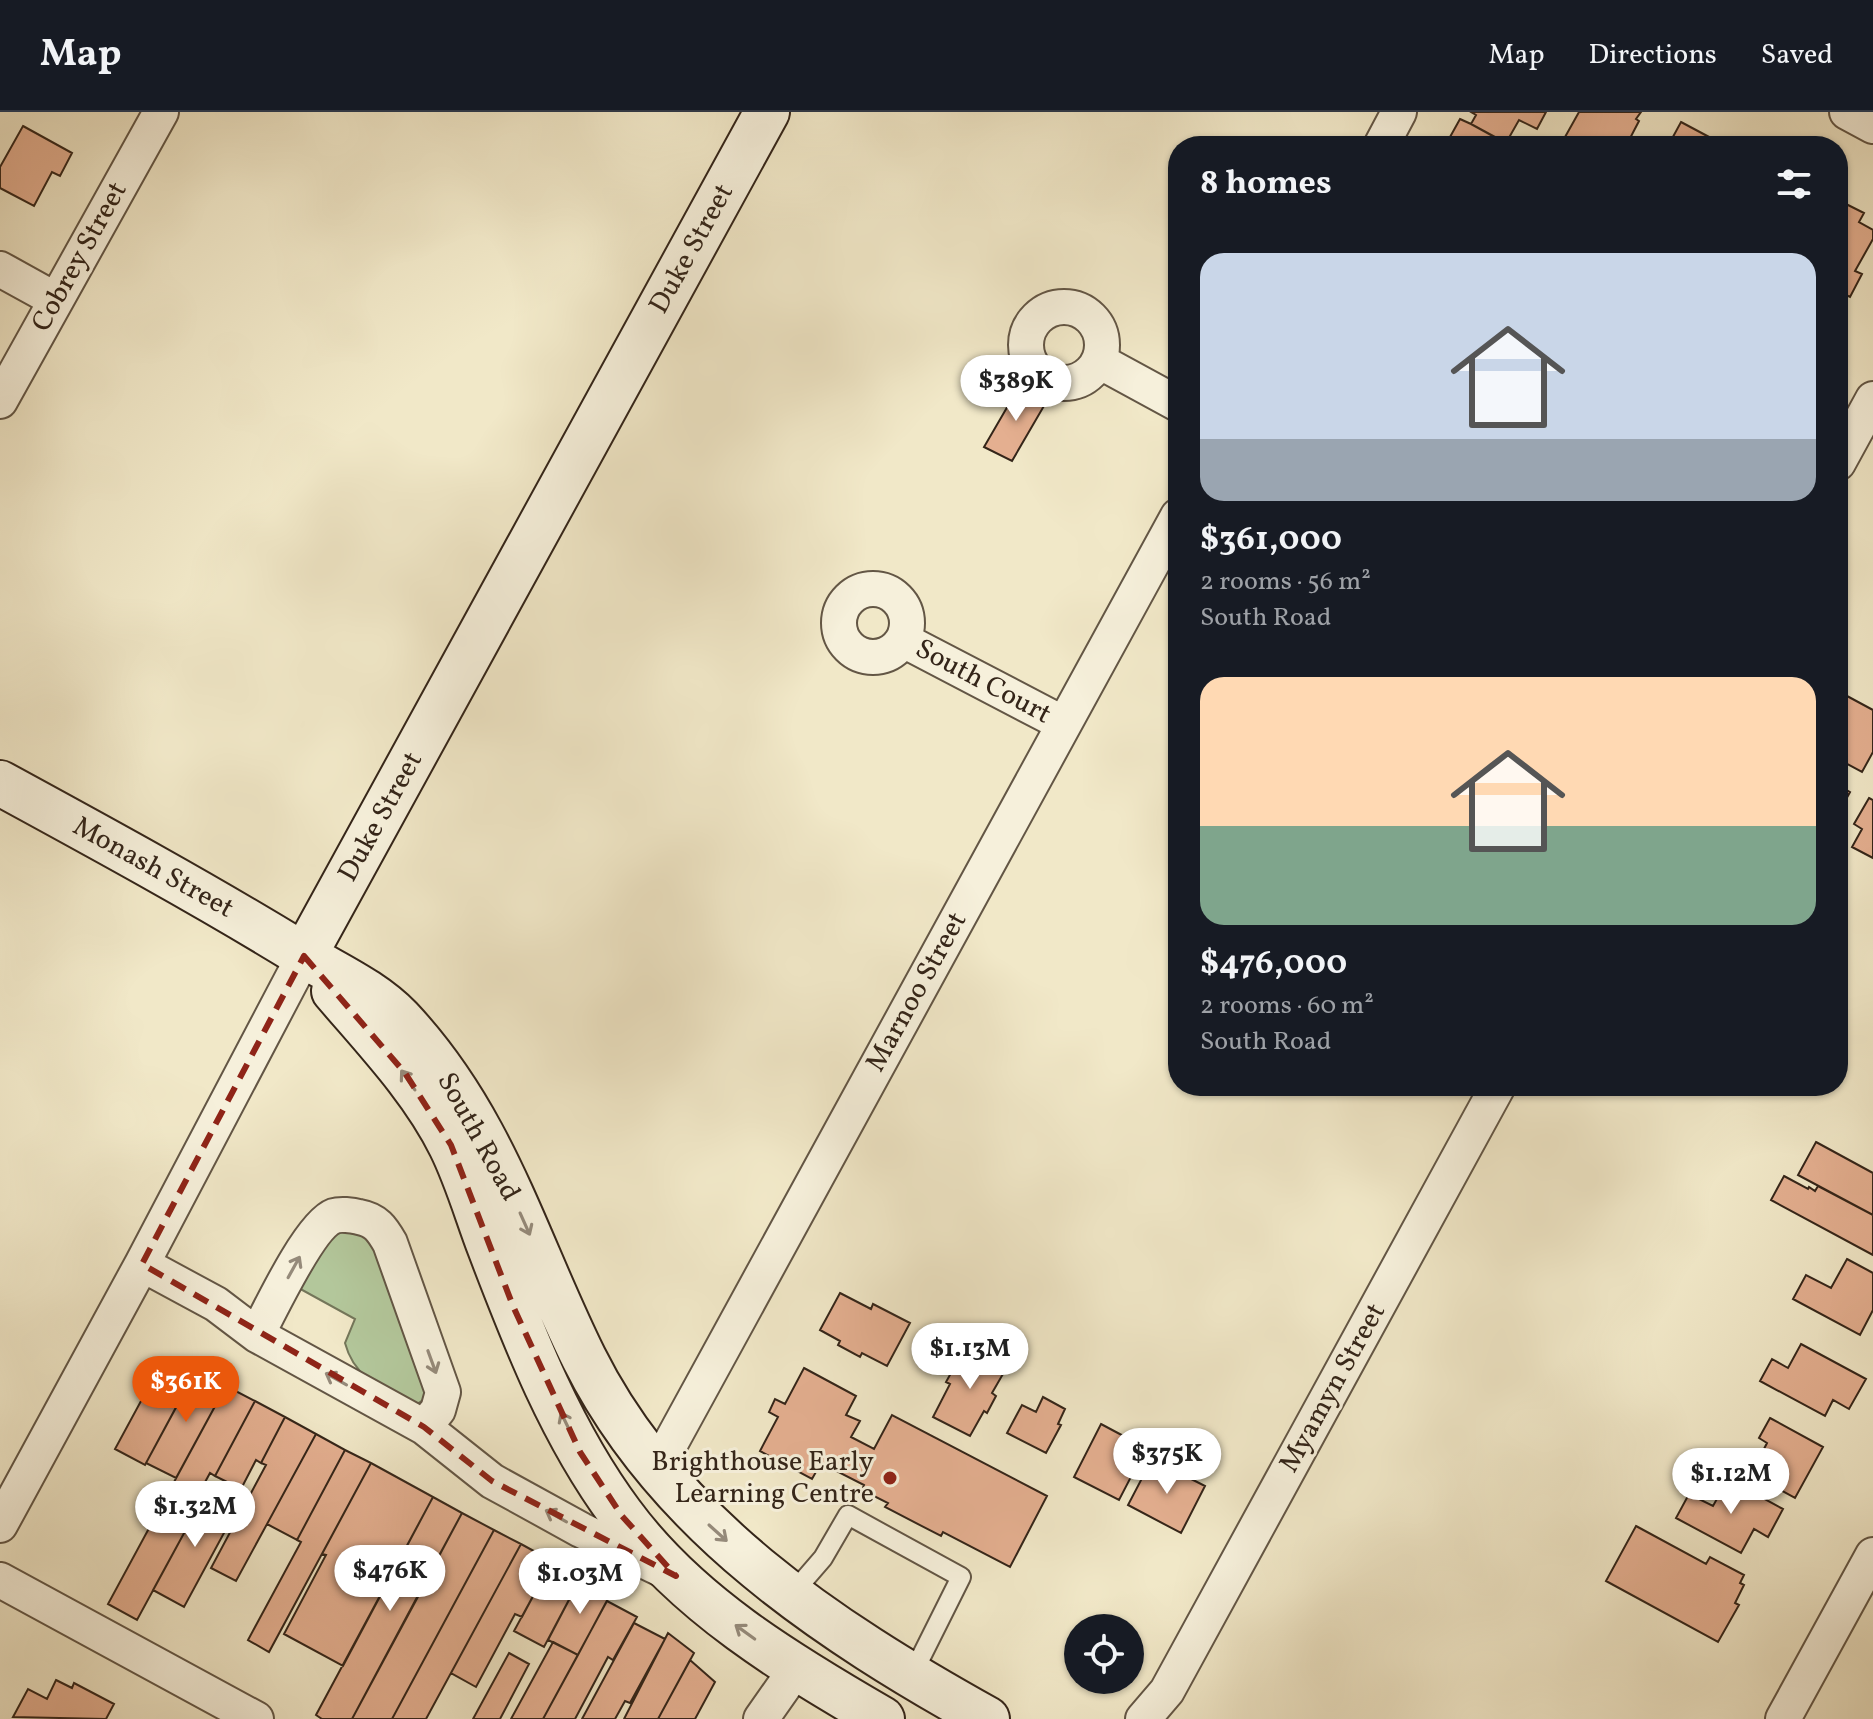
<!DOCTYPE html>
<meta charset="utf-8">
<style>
body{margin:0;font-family:Vollkorn,serif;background:#20242c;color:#f1f3f6;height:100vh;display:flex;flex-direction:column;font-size:30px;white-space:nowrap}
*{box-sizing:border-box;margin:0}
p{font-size:26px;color:#9ea1a6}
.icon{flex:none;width:44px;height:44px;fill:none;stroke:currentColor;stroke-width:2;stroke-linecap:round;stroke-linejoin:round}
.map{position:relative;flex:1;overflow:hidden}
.side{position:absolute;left:1168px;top:24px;width:680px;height:960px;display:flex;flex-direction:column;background:#171b24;border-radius:32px;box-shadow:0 2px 6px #0004}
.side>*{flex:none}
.buttons{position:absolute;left:1064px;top:1502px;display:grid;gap:16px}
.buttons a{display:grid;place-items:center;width:80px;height:80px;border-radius:50%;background:#171b24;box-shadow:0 2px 6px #0004;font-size:40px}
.price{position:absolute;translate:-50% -68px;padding:0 18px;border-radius:28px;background:#fff;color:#222;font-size:26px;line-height:52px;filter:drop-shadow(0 2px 4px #0008)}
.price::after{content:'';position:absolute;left:50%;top:48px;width:24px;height:18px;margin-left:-12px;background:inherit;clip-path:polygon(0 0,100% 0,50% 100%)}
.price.on{background:#ea580c;color:#fff}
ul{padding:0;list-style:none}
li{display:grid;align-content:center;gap:16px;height:424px;padding:0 32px}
li span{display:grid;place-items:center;height:248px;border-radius:24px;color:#555}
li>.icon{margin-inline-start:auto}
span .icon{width:144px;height:144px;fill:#fffc;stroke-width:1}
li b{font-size:34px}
h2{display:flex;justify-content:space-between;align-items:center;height:96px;padding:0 32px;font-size:34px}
header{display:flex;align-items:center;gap:48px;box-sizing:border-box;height:112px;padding:0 40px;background:#171b24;border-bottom:2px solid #363941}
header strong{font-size:38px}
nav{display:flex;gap:44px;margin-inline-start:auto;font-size:28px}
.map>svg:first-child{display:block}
.green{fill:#b3c79b;stroke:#74765a;stroke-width:2}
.building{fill:#e4af90;stroke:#342519;stroke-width:2}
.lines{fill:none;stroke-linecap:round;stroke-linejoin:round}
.lane-casing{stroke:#635645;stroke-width:22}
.street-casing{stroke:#635645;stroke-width:38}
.secondary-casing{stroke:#342519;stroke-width:48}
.lane{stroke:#f6f0db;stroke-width:18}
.street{stroke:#f6f0db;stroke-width:34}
.secondary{stroke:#f6f0db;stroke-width:44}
.oneway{stroke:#958a7a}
.marked{fill:none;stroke:#8f2418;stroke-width:6;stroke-dasharray:16 10;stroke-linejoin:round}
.poi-dot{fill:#8f2418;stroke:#f6f0db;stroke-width:3}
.labels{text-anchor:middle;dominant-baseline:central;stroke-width:6;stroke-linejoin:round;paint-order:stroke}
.street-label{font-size:28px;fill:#342519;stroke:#f6f0db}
.poi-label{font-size:28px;fill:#342519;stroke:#f6f0db;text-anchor:end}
</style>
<header>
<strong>Map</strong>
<nav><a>Map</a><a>Directions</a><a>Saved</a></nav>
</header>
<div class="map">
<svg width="1873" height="1607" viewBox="0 0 1873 1607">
<rect width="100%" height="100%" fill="#f1e8c8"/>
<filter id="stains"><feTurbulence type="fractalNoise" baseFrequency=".0025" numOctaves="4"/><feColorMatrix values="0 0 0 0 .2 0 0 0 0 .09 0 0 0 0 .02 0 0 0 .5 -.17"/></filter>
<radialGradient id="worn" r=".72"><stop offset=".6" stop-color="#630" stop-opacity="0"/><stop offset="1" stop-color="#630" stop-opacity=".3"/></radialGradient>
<path class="green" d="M345,1115l26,10 56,149 -4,14 -6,4c-32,-16 -62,-23 -72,-61l10,-24 -60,-33 20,-38z"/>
<path class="building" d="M1471,0h75l-9,17 -18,-9 -13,23 -35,-19 5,-9z
M1579,0h62l-5,7 3,2 -13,25h-66z
M1460,7l11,5 40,22h-66z
M1681,10l45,24h-58z
M23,14l49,27 -12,23 -8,-4 -18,34 -34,-18v-21z
M1840,89l24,12 -5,9 14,8v9l-18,32 7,3 -12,23 -12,-6z
M1020,273l28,14 -36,62 -28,-14z
M1847,584l26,14v42l-11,20 -24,-13v-47z
M1838,673l12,7 -12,22z
M1869,686l4,2v58l-21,-11 10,-18 -8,-5z
M1816,1030l57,31v42l-75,-40z
M1784,1064l24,13 1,-2 6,4 3,-5 55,29v40l-102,-55z
M1847,1147l26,14v37l-13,25 -67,-36 13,-24 25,13z
M840,1181l31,16 2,-5 37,19 -23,43 -25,-13 -2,4 -22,-12 2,-4 -20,-11z
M1801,1232l65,35 -17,30 -16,-9 -8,16 -65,-35 12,-22 16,9z
M966,1234l41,21 -15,26 4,3 -9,17 -3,-2 -14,25 -37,-19 17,-33 -4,-2z
M181,1246l17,9 -53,98 -30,-16 46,-85z
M804,1256l52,28 -10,19 14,6 -9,16 23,12 18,-34 155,81 -37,71 -67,-35 -2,4 -56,-29 3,-4 -26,-13 2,-5 -43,-22 -9,16 -52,-28 18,-34 -9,-5 6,-13 10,5z
M196,1258l30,16 -50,92 -30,-15z
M226,1274l29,15 -40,75 -5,-3 -13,24 5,3 -65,120 -29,-16z
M1043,1285l22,12 -7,15 3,1 -15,28 -39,-20 15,-28 14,7z
M255,1289l30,16 -24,46 -5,-3 -15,29 -26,-13z
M285,1305l31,17 -80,147 -25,-13 55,-103 -5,-2z
M1770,1306l53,29 -28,51 -44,-24 16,-31 -8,-5z
M1101,1312l45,24 -27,52 -45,-23z
M316,1322l29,16 -48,90 -30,-16z
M345,1338l26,13 -102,189 -21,-12 53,-98 -4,-2z
M1152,1347l53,27 -24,47 -53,-28z
M371,1351l62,34 -90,169 -59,-32 42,-79 -4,-1z
M1728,1367l55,30 -15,28 -14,-8 -13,24 -65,-35 13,-24 24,12z
M207,1379l31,16 -54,100 -31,-17z
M433,1385l29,16 -41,76 -19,-11 -3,6 20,11 -67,124h-30l-6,-4z
M462,1401l32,17 -102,189h-40z
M1636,1414l70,38 4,-7 34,18 -4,8 4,2 -9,18 4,2 -21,37 -112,-61z
M494,1418l27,14 -95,175h-34z
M521,1432l31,17 -30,56 -7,-3 -39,73 -25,-14z
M552,1449l29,16 -37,70 -30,-16z
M581,1465l30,16 -33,62 -30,-15z
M607,1489l30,16 -24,43 -5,-3 -33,62h-32z
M634,1511l31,16 -35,64 -5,-2 -10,18h-33z
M668,1521l26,20 -36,66h-34z
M553,1530l25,13 -35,64h-32z
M509,1541l20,11 -29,55h-27z
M690,1548l25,22 -20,37h-37z
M56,1568l16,8 2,-5 40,21 -8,15 -93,-2 15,-28 19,10z"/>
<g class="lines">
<g class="lane-casing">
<path id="lane" d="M791,1483l32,-37 25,-43 113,62 -50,100"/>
</g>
<g class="street-casing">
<path id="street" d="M1847,0l26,14
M1381,34l18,-34
M0,157l56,31
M1026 233a38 38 0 1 1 76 0a38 38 0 1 1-76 0Z
M1099,249l79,43
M0,289l161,-289
M1838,351l35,-64
M839 511a34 34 0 1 1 68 0a34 34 0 1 1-68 0Z
M903,528l161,84
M142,1152l74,40 41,31 167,92 68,54 89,49 84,41
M257,1223c13,-25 53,-110 77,-119 6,-2 18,-1 25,1 17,3 23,12 31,26l53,149 -5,18 -14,17
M657,1356l521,-952
M0,1413l142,-261 162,-308
M0,1468l256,139
M761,1607l35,-50
M1143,1607l24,-28 331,-605
M1783,1607l90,-164"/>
</g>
<g class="secondary-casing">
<path id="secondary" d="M0,671c101,55 202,110 300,170 34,21 72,37 100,66 94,100 125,220 184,339 83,167 245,273 403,361
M304,844l463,-844
M334,879c41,48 89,98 117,155 16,32 26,68 39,102 35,92 72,187 131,266 66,90 166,150 261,205"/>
</g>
<use href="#lane" class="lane"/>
<use href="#street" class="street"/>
<use href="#secondary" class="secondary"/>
</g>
<defs><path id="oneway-shaft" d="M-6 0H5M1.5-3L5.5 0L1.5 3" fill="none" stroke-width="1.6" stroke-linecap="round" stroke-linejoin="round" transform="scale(2)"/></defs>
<g class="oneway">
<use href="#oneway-shaft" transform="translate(408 968) rotate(-125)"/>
<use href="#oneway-shaft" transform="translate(525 1112) rotate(66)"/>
<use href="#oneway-shaft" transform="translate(294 1155) rotate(-61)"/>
<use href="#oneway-shaft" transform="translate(432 1250) rotate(70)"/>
<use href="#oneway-shaft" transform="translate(336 1267) rotate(-151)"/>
<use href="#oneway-shaft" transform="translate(566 1311) rotate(-116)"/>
<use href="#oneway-shaft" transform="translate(556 1404) rotate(-151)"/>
<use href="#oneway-shaft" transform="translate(718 1421) rotate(42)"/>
<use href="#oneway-shaft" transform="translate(745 1520) rotate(-144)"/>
</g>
<path class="marked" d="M304,844l101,117 46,72 62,161 67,146 42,64 54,60 -184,-95 -68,-54 -282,-163z"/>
<circle class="poi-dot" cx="890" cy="1366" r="8"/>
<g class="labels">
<g class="street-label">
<text transform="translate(692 137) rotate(-61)">Duke Street</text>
<text transform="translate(80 145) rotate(-61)">Cobrey Street</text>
<text transform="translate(983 570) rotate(28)">South Court</text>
<text transform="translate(381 705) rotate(-61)">Duke Street</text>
<text transform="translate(153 756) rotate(29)">Monash Street</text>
<text transform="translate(917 880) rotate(-61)">Marnoo Street</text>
<text transform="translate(478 1025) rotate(61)">South Road</text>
<text transform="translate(1333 1276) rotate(-61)">Myamyn Street</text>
</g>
<g class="poi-label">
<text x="874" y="1350">Brighthouse Early<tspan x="874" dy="32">Learning Centre</tspan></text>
</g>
</g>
<rect width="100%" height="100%" filter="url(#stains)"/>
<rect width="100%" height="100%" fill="url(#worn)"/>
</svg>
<div class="buttons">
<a><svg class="icon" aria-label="locate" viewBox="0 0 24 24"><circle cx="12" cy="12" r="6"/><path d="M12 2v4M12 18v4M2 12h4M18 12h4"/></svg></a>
</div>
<b class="price" style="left:1016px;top:311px">$389K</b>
<b class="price" style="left:970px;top:1279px">$1.13M</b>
<b class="price on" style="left:186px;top:1312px">$361K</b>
<b class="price" style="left:1167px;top:1384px">$375K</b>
<b class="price" style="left:1731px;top:1404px">$1.12M</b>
<b class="price" style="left:195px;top:1437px">$1.32M</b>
<b class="price" style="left:390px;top:1501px">$476K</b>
<b class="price" style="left:580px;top:1504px">$1.03M</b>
<section class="side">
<h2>8 homes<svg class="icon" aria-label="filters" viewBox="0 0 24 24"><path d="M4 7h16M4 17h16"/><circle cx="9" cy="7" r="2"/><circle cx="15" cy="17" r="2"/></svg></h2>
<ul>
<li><span style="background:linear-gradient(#c9d6e8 75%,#9aa5b1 0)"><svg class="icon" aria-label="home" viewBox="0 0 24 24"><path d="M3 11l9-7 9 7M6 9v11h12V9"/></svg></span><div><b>$361,000</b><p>2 rooms · 56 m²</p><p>South Road</p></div></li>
<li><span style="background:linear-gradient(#ffd9b3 60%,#7fa58c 0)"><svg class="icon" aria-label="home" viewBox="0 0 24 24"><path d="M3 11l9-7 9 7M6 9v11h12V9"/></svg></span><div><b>$476,000</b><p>2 rooms · 60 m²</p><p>South Road</p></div></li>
</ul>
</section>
</div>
